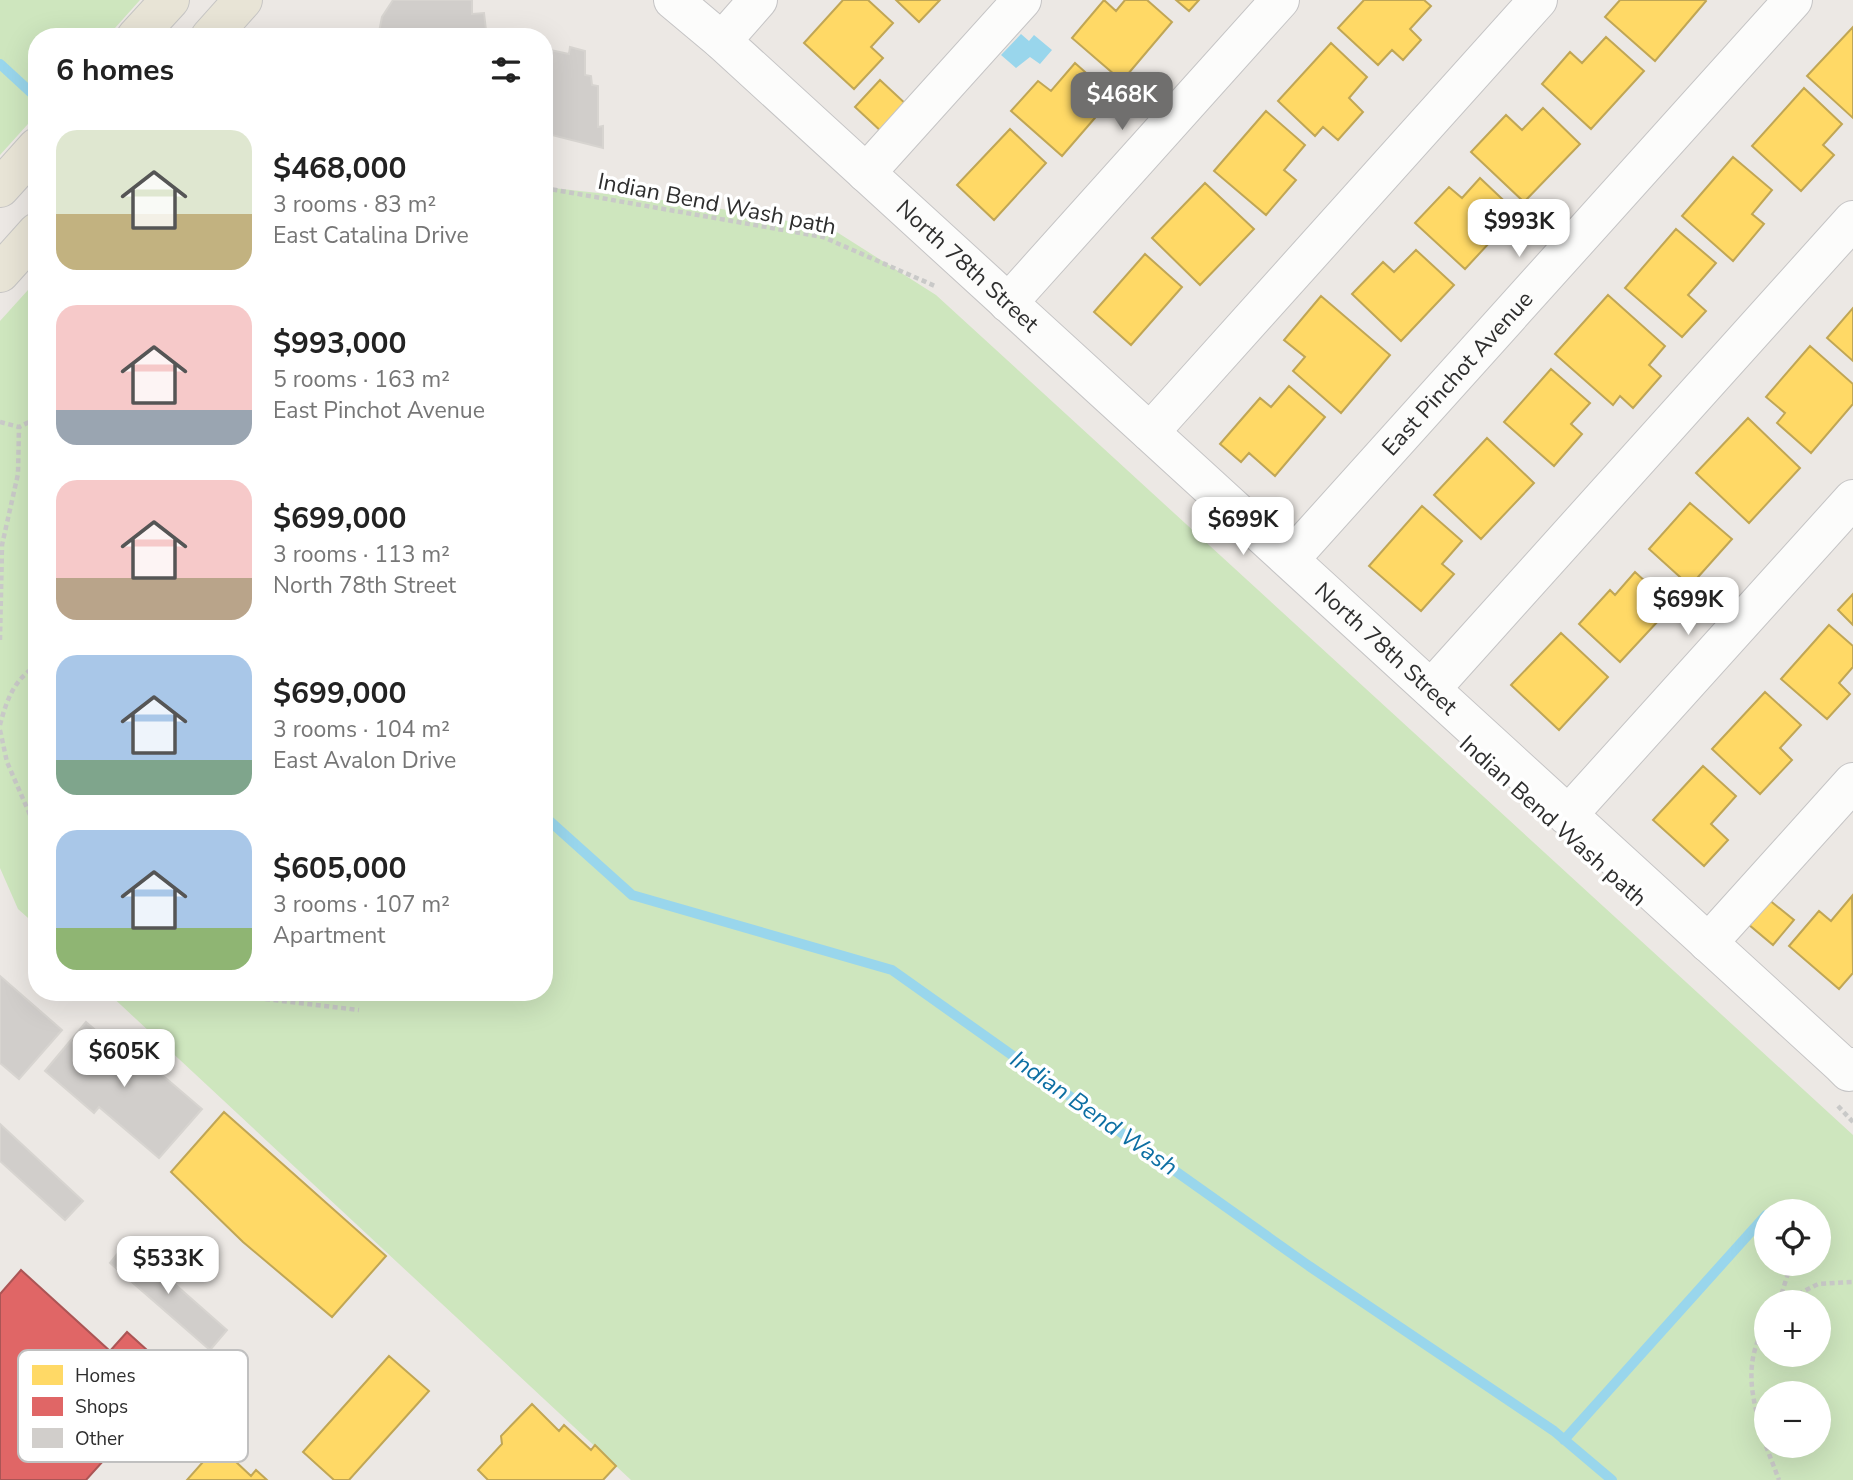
<!DOCTYPE html>
<meta charset="utf-8">
<style>
body{margin:0;font-family:"Nunito Sans",sans-serif;background:#f2f2f2;color:#222;height:100vh;display:flex;flex-direction:column;font-size:26px;white-space:nowrap}
*{box-sizing:border-box;margin:0}
p{font-size:23px;color:#767676}
.icon{flex:none;width:38px;height:38px;fill:none;stroke:currentColor;stroke-width:2;stroke-linecap:round;stroke-linejoin:round}
.map{position:relative;flex:1;overflow:hidden}
.drawer{position:absolute;left:28px;top:28px;width:525px;height:973px;display:flex;flex-direction:column;background:#fff;border-radius:28px;box-shadow:0 7px 28px #0002}
.drawer>*{flex:none}
.tools{position:absolute;left:1754px;top:1199px;display:grid;gap:14px}
.tools a{display:grid;place-items:center;width:77px;height:77px;border-radius:50%;background:#fff;box-shadow:0 7px 28px #0002;font-size:35px}
.price{position:absolute;translate:-50% -60px;padding:0 16px;border-radius:14px;background:#fff;color:#222;font-size:23px;line-height:46px;filter:drop-shadow(0 2px 4px #0008)}
.price::after{content:'';position:absolute;left:50%;top:42px;width:21px;height:16px;margin-left:-10px;background:inherit;clip-path:polygon(0 0,100% 0,50% 100%)}
.price.selected{background:#706f6e;color:#fff}
ul{padding:0;list-style:none}
li{display:flex;align-items:center;gap:21px;height:175px;padding:0 28px}
li span{display:grid;place-items:center;flex:none;width:196px;height:140px;border-radius:21px;color:#555}
li>.icon{margin-inline-start:auto}
span .icon{width:84px;height:84px;fill:#fffc;stroke-width:1}
li b{font-size:30px}
h2{display:flex;justify-content:space-between;align-items:center;height:84px;padding:0 28px;font-size:30px}
.map>svg:first-child{display:block}
.green{fill:#cee6be;fill-rule:evenodd}
.water{fill:#99d6ec}
.homes{fill:#ffd966;stroke:#c0a655;stroke-width:2}
.shops{fill:#e06666;stroke:#ab5555;stroke-width:2}
.lines{fill:none;stroke-linecap:round;stroke-linejoin:round}
.stream{stroke:#99d6ec;stroke-width:10}
.building{fill:#d1cecb;stroke:#d7d4d0;stroke-width:2}
.minor-casing{stroke:#c5c4c5;stroke-width:40}
.major-casing{stroke:#c6c5c4;stroke-width:40}
.path{stroke:#c9c9c8;stroke-width:4.5;stroke-dasharray:5 3.5;stroke-linecap:butt}
.minor{stroke:#fcfcfb;stroke-width:38}
.major{stroke:#e8e4d6;stroke-width:38}
.labels{text-anchor:middle;dominant-baseline:central;stroke-width:7;stroke-linejoin:round;paint-order:stroke}
.street-label{font-size:23px;fill:#2e2e2e;stroke:#fff}
.water-label{font-size:24px;font-style:italic;fill:#0d6fa3;stroke:#fff}
.key{fill:#fff;stroke:#c0c0c0;stroke-width:2}
.key-label{font-size:19px;fill:#2e2e2e}
</style>
<div class="map">
<svg width="1853" height="1480" viewBox="0 0 1853 1480">
<rect width="100%" height="100%" fill="#ece8e4"/>
<path class="green" d="M0,0h140l-33,37h-70v77l-37,41z
M544,187l144,16 144,26 104,66 917,840v345h-1222l-524,-488h437zM1766,1211h52v53h-52zM1766,1302h52v52h-52zM1766,1393h52v53h-52z
M37,280v646l-19,-17 -18,-41v-547z"/>
<path class="water" d="M1021,34l8,7 5,-6 18,15 -12,14 -10,-7 -14,11 -15,-13z"/>
<path class="homes" d="M843,0h25l25,23 -22,24 12,11 -29,31 -50,-46z
M896,0h44l-21,22z
M1104,0l12,11 9,-11h22l25,22 -50,59 -50,-43z
M1176,0h23l-10,11z
M1364,0h60l7,6 -21,23 11,11 -18,20 -11,-10 -14,15 -40,-37z
M1620,0h85l1,1 -51,60 -50,-44z
M1853,27v91l-46,-42z
M1606,37l38,34 -53,58 -49,-45 28,-32 12,11z
M1331,43l36,34 -18,21 14,14 -25,28 -15,-13 -8,9 -37,-35z
M1075,63l38,34 -51,59 -51,-45 27,-30 13,10z
M880,80l28,26 -25,27 -28,-26z
M1804,88l38,36 -19,21 11,10 -33,36 -49,-45z
M1543,108l37,36 -56,58 -53,-50 35,-37 16,15z
M1266,111l39,34 -21,25 12,10 -30,35 -52,-44z
M1010,129l36,34 -52,57 -37,-35z
M1733,157l39,33 -20,24 12,10 -31,37 -51,-45z
M1480,178l37,35 -52,56 -50,-46 34,-36 13,11z
M1205,183l49,46 -54,56 -48,-47z
M1676,229l40,34 -28,32 18,16 -24,26 -57,-49z
M1416,250l38,35 -53,56 -49,-47 31,-32 11,10z
M1145,254l37,33 -51,58 -37,-33z
M1608,295l57,51 -16,19 12,11 -28,32 -13,-12 -7,9 -58,-51z
M1321,296l69,59 -49,58 -48,-42 12,-14 -21,-17z
M1853,308v53l-26,-23z
M1810,346l43,38v20l-42,49 -34,-30 8,-10 -19,-16z
M1551,369l39,34 -19,21 11,10 -28,32 -50,-44z
M1289,386l36,31 -50,59 -26,-23 -8,9 -21,-18 40,-46 11,9z
M1748,418l52,50 -51,55 -53,-50z
M1487,438l47,45 -53,56 -47,-44z
M1690,503l42,36 -42,47 -41,-37z
M1422,506l40,35 -20,23 12,10 -33,37 -52,-45z
M1635,572l37,34 -52,56 -41,-38 31,-34 5,5z
M1853,594v31l-15,-15z
M1829,625l24,21v21l-14,16 11,11 -23,25 -46,-40z
M1561,633l47,44 -49,53 -48,-45z
M1765,692l36,33 -21,23 12,12 -32,34 -48,-45z
M1703,766l33,30 -25,28 17,16 -24,26 -51,-46z
M1852,896l1,77 -14,16 -50,-43 30,-35 12,10z
M1768,899l26,21 -21,25 -25,-21z
M224,1112l162,144 -54,61 -89,-75 -72,-70z
M389,1356l40,35 -80,89h-15l-31,-28z
M532,1404l27,27 5,-6 27,25 4,-5 21,21 -13,14h-115l-10,-10 24,-26 -1,-8z
M218,1445l33,31 5,-6 11,10h-80z"/>
<path class="shops" d="M21,1270l89,81 17,-19 51,46 -92,102h-86v-186z"/>
<g class="lines">
<path class="stream" d="M0,64l37,34
M544,816l88,79 260,75 417,296 245,165 58,49
M1564,1440l202,-225"/>
</g>
<path class="building" d="M393,0h79v14l12,-1 2,17 -20,2 1,5h-89l4,-20z
M570,47l15,4v24l6,1 1,9 6,1v41l5,-1v22l-59,-15v-70l6,-13 19,4z
M0,976l62,54 -43,49 -19,-16z
M86,1022l36,31 6,-7 74,63 -43,49 -60,-51 -5,6 -49,-42z
M0,1124l83,77 -18,19 -65,-59z
M127,1242l100,88 -17,20 -100,-87z"/>
<g class="lines">
<g class="minor-casing">
<g id="minor">
<path id="s1" d="M673,0l49,41 1120,1024 7,7 4,-5"/>
<path d="M722,41l36,-41"/>
<path d="M866,173l156,-173"/>
<path d="M1008,303l272,-303"/>
<path d="M1150,432l388,-432"/>
<path id="s2" d="M1290,559l503,-559"/>
<path d="M1431,689l422,-469"/>
<path d="M1567,816l286,-317"/>
<path d="M1708,943l145,-161"/>
</g>
</g>
<g class="major-casing">
<path id="major" d="M136,37l34,-37
M210,37l33,-37
M0,188l37,-41
M0,273l37,-41"/>
</g>
<path class="path" d="M544,188l279,49 112,49
M0,422l19,5 18,-9
M0,640l2,-95 16,-71 1,-47
M0,725c6,-23 14,-47 37,-59
M0,730l7,32 30,69
M206,992l153,18
M1838,1106l15,16
M1779,1302l12,-38
M1783,1302l35,-18 35,-2
M1766,1325c-25,40 -13,78 0,119
M1766,1446l13,34"/>
<use href="#minor" class="minor"/>
<use href="#major" class="major"/>
</g>
<g class="labels">
<g class="street-label">
<text transform="translate(717 204) rotate(11)">Indian Bend Wash path</text>
<text stroke="none"><textPath href="#s1" startOffset="397">North 78th Street</textPath></text>
<text stroke="none"><textPath href="#s2" startOffset="250">East Pinchot Avenue</textPath></text>
<text stroke="none"><textPath href="#s1" startOffset="964">North 78th Street</textPath></text>
<text transform="translate(1553 821) rotate(42)">Indian Bend Wash path</text>
</g>
<g class="water-label">
<text transform="translate(1094 1113) rotate(35)">Indian Bend Wash</text>
</g>
</g>
<rect x="18" y="1350" width="230" height="112" rx="10" class="key"/>
<rect x="32" y="1365" width="31" height="20" fill="#ffd966"/>
<rect x="32" y="1397" width="31" height="19" fill="#e06666"/>
<rect x="32" y="1428" width="31" height="20" fill="#d1cecb"/>
<g class="key-label">
<text x="75" y="1382">Homes</text>
<text x="75" y="1413">Shops</text>
<text x="75" y="1445">Other</text>
</g>
</svg>
<div class="tools">
<a><svg class="icon" aria-label="locate" viewBox="0 0 24 24"><circle cx="12" cy="12" r="6"/><path d="M12 2v4M12 18v4M2 12h4M18 12h4"/></svg></a>
<a>+</a>
<a>−</a>
</div>
<b class="price selected" style="left:1122px;top:132px">$468K</b>
<b class="price" style="left:1519px;top:259px">$993K</b>
<b class="price" style="left:1243px;top:557px">$699K</b>
<b class="price" style="left:1688px;top:637px">$699K</b>
<b class="price" style="left:124px;top:1089px">$605K</b>
<b class="price" style="left:168px;top:1296px">$533K</b>
<section class="drawer">
<h2>6 homes<svg class="icon" aria-label="filters" viewBox="0 0 24 24"><path d="M4 7h16M4 17h16"/><circle cx="9" cy="7" r="2"/><circle cx="15" cy="17" r="2"/></svg></h2>
<ul>
<li><span style="background:linear-gradient(#dfe7d0 60%,#c2b280 0)"><svg class="icon" aria-label="home" viewBox="0 0 24 24"><path d="M3 11l9-7 9 7M6 9v11h12V9"/></svg></span><div><b>$468,000</b><p>3 rooms · 83 m²</p><p>East Catalina Drive</p></div></li>
<li><span style="background:linear-gradient(#f6c9c9 75%,#9aa5b1 0)"><svg class="icon" aria-label="home" viewBox="0 0 24 24"><path d="M3 11l9-7 9 7M6 9v11h12V9"/></svg></span><div><b>$993,000</b><p>5 rooms · 163 m²</p><p>East Pinchot Avenue</p></div></li>
<li><span style="background:linear-gradient(#f6c9c9 70%,#b9a48a 0)"><svg class="icon" aria-label="home" viewBox="0 0 24 24"><path d="M3 11l9-7 9 7M6 9v11h12V9"/></svg></span><div><b>$699,000</b><p>3 rooms · 113 m²</p><p>North 78th Street</p></div></li>
<li><span style="background:linear-gradient(#a9c7e8 75%,#7fa58c 0)"><svg class="icon" aria-label="home" viewBox="0 0 24 24"><path d="M3 11l9-7 9 7M6 9v11h12V9"/></svg></span><div><b>$699,000</b><p>3 rooms · 104 m²</p><p>East Avalon Drive</p></div></li>
<li><span style="background:linear-gradient(#a9c7e8 70%,#8fb573 0)"><svg class="icon" aria-label="home" viewBox="0 0 24 24"><path d="M3 11l9-7 9 7M6 9v11h12V9"/></svg></span><div><b>$605,000</b><p>3 rooms · 107 m²</p><p>Apartment</p></div></li>
</ul>
</section>
</div>
